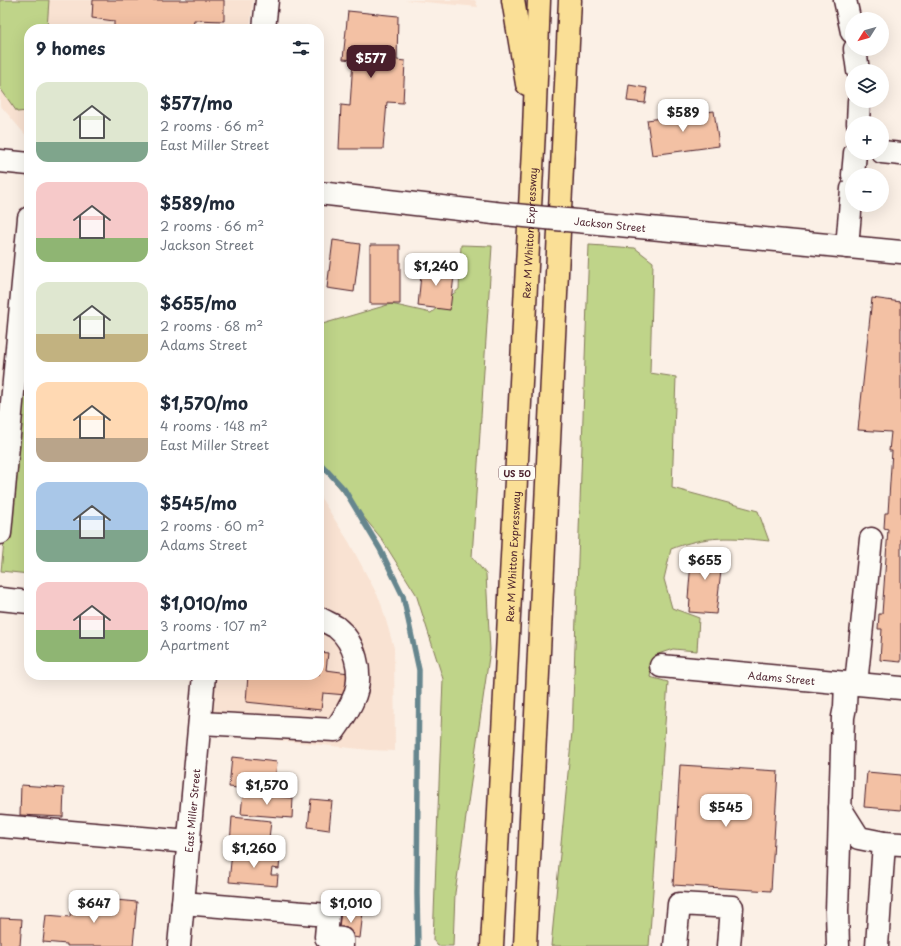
<!DOCTYPE html>
<meta charset="utf-8">
<style>
body{margin:0;font-family:"Playpen Sans",sans-serif;background:#f2f2f3;color:#1f2937;height:100vh;display:flex;flex-direction:column;font-size:15px;white-space:nowrap}
*{box-sizing:border-box;margin:0}
p{font-size:13px;color:#747a83}
.icon{flex:none;width:22px;height:22px;fill:none;stroke:currentColor;stroke-width:2;stroke-linecap:round;stroke-linejoin:round}
.map{position:relative;flex:1;overflow:hidden}
.side{position:absolute;left:24px;top:24px;width:300px;height:656px;display:flex;flex-direction:column;background:#fff;border-radius:16px;box-shadow:0 4px 16px #0002}
.side>*{flex:none}
.needle{width:26px;rotate:233deg}
.buttons{position:absolute;left:845px;top:12px;display:grid;gap:8px}
.buttons a{display:grid;place-items:center;width:44px;height:44px;border-radius:50%;background:#fff;box-shadow:0 4px 16px #0002;font-size:20px}
.price{position:absolute;translate:-50% -34px;padding:0 9px;border-radius:8px;background:#fff;color:#222;font-size:13px;line-height:26px;filter:drop-shadow(0 1px 2px #0008)}
.price::after{content:'';position:absolute;left:50%;top:24px;width:12px;height:9px;margin-left:-6px;background:inherit;clip-path:polygon(0 0,100% 0,50% 100%)}
.price.current{background:#4a1f2b;color:#fff}
ul{padding:0;list-style:none}
li{display:flex;align-items:center;gap:12px;height:100px;padding:0 12px}
li span{display:grid;place-items:center;flex:none;width:112px;height:80px;border-radius:12px;color:#555}
li>.icon{margin-inline-start:auto}
span .icon{width:48px;height:48px;fill:#fffc;stroke-width:1}
li b{font-size:17px}
h2{display:flex;justify-content:space-between;align-items:center;height:48px;padding:0 12px;font-size:17px}
.map>svg:first-child{display:block}
.built{fill:#f9e2d2}
.green{fill:#bfd489;stroke:#847a5a}
.lines{fill:none;stroke-linecap:round;stroke-linejoin:round}
.stream{stroke:#66868e;stroke-width:5.5}
.building{fill:#f3c1a4;stroke:#4a1f2b}
.minor-casing{stroke:#4a1f2b;stroke-width:25}
.highway-casing{stroke:#4a1f2b;stroke-width:25}
.minor{stroke:#fdfcf7;stroke-width:22}
.highway{stroke:#fadf96;stroke-width:22}
.minor-bridge-casing{stroke:#4a1f2b;stroke-width:25;stroke-linecap:butt}
.minor-bridge{stroke:#fdfcf7;stroke-width:22}
.labels{text-anchor:middle;dominant-baseline:central;stroke-width:4;stroke-linejoin:round;paint-order:stroke}
.shield{fill:#fdfcf7;stroke:#806168;stroke-width:1}
.shield-label{font-size:9px;font-weight:bold;fill:#4a1f2b}
.street-label{font-size:10px;fill:#4a1f2b;stroke:#fdfcf7}
</style>
<div class="map">
<svg width="901" height="946" viewBox="0 0 901 946">
<rect width="100%" height="100%" fill="#fbf0e6"/>
<filter id="ink" filterUnits="userSpaceOnUse"><feTurbulence type="fractalNoise" baseFrequency=".025" numOctaves="2"/><feDisplacementMap in="SourceGraphic" scale="8" xChannelSelector="R" yChannelSelector="G"/><feConvolveMatrix kernelMatrix="1 2 1 2 8 2 1 2 1" color-interpolation-filters="sRGB"/></filter>
<g filter="url(#ink)">
<path class="built" d="M0,0h253l-3,29h-221v110l-29,-34z
M404,0h71l3,7z
M319,495l30,47 31,58 14,48 1,103 -25,-1 -161,-17 6,-58h104z"/>
<path class="green" d="M0,0h49l-2,29h-18v82l-12,1 -17,-24z
M461,245l31,1 -20,311 14,17 4,76 -35,243 -2,53h-15l-5,-6 10,-261 -27,-85 -35,-56 -62,-75v-138l72,-21 40,9 28,-24z
M589,245l46,3 18,14 -3,111 26,4 -4,111 86,23 11,30c-37,-4 -63,-6 -98,8l-7,30 8,29 27,10 -2,33 -24,-2 -18,6 -5,22 18,5 -19,264h-98l21,-214z
M29,301v273l-28,-3z"/>
<g class="lines">
<path class="stream" d="M319,462l25,27 36,60 23,47 16,74 -2,224 1,52"/>
</g>
<path class="building" d="M93,0h131v21l-30,-1 -1,9h-79v-8l-22,-3z
M348,11l50,5 -1,44 8,1 -2,42 -16,-1 -4,47h-44l2,-44 9,1 3,-46 -10,-1z
M629,85l18,3 -2,15 -18,-2z
M714,111l5,35 -67,9 -5,-35z
M333,240l27,4 -6,48 -27,-4z
M370,245h30v59h-30z
M422,264l33,3 -5,43 -32,-4z
M872,298l29,4v360l-21,-2 2,-31h-4l1,-15h3l6,-85 -4,-1 1,-15h3l4,-62h-3l2,-19 -33,-2z
M692,550l31,2 -7,62 -27,-2 1,-13 -2,-1z
M319,652l9,1 -2,17 23,3 -3,22 -23,-2 -2,17 -75,-8 2,-27h71z
M232,757l45,5 -3,30 -45,-5z
M680,765l98,6 -7,120 -98,-6z
M867,772l34,3v35l-37,-3z
M21,785l43,3 -1,29 -43,-2z
M243,793l50,5 -1,20 -51,-4z
M311,799l21,2 -3,29 -21,-3z
M232,817l39,4 -3,26 -38,-3z
M232,852l48,4 -1,13 -7,-1 -1,7h7l-1,11 -48,-4z
M72,896l65,6 -4,44h-66v-2l-24,-2 3,-27 24,2z
M341,910l22,2 -3,26 -22,-3z
M0,918l22,1 -2,27h-20z"/>
<g class="lines">
<g class="minor-casing">
<g id="minor">
<path d="M845,0l7,32"/>
<path d="M264,29l3,-29"/>
<path d="M855,49l3,22"/>
<path d="M858,123l1,-22"/>
<path d="M882,152l19,2"/>
<path d="M0,161l29,3"/>
<path d="M853,175l2,-22"/>
<path d="M319,193l175,20"/>
<path d="M598,223l303,29"/>
<path d="M847,247l5,-58"/>
<path d="M0,533l29,-315"/>
<path d="M0,599l29,3"/>
<path id="s1" d="M661,666l240,22"/>
<path d="M856,684l15,-145"/>
<path d="M200,723l135,7c8,-11 15,-22 20,-35 8,-23 0,-53 -19,-68 -5,-3 -12,-6 -17,-9"/>
<path d="M840,808l19,30 25,5 17,1"/>
<path d="M0,826l189,16"/>
<path d="M183,903l145,12 -2,22 16,2v7"/>
<path id="s2" d="M179,946l25,-271"/>
<path d="M675,946l4,-42 53,3 -3,39"/>
<path d="M838,946l-1,-35 6,-194 2,-10 1,-24"/>
<path d="M877,946l7,-103"/>
</g>
</g>
<g class="highway-casing">
<g id="highway">
<path d="M513,0l14,84"/>
<path id="s3" d="M492,946l42,-816 5,-130"/>
<path d="M525,946l45,-946"/>
</g>
</g>
<use href="#minor" class="minor"/>
<use href="#highway" class="highway"/>
<g class="minor-bridge-casing">
<path id="minor-bridge" d="M494,213l104,10"/>
</g>
<use href="#minor-bridge" class="minor-bridge"/>
</g>
</g>
<g class="labels">
<rect class="shield" x="499" y="466" width="36" height="14" rx="3"/>
<g class="shield-label">
<text x="517" y="473">US 50</text>
</g>
<g class="street-label">
<text transform="translate(610 224) rotate(6)">Jackson Street</text>
<text stroke="none"><textPath href="#s3" startOffset="714">Rex M Whitton Expressway</textPath></text>
<text stroke="none"><textPath href="#s3" startOffset="390">Rex M Whitton Expressway</textPath></text>
<text stroke="none"><textPath href="#s1" startOffset="121">Adams Street</textPath></text>
<text stroke="none"><textPath href="#s2" startOffset="136">East Miller Street</textPath></text>
</g>
</g>
</svg>
<div class="buttons">
<a><svg class="needle" viewBox="-14 -14 28 28"><path d="M0-13l5 13h-10z" fill="#e53935"/><path d="M0 13l5-13h-10z" fill="#747a83"/></svg></a>
<a><svg class="icon" aria-label="layers" viewBox="0 0 24 24"><path d="M12 4l9 5-9 5-9-5zM3 14l9 5 9-5"/></svg></a>
<a>+</a>
<a>−</a>
</div>
<b class="price current" style="left:371px;top:79px">$577</b>
<b class="price" style="left:683px;top:133px">$589</b>
<b class="price" style="left:436px;top:287px">$1,240</b>
<b class="price" style="left:705px;top:581px">$655</b>
<b class="price" style="left:267px;top:806px">$1,570</b>
<b class="price" style="left:726px;top:828px">$545</b>
<b class="price" style="left:254px;top:869px">$1,260</b>
<b class="price" style="left:94px;top:924px">$647</b>
<b class="price" style="left:351px;top:924px">$1,010</b>
<section class="side">
<h2>9 homes<svg class="icon" aria-label="filters" viewBox="0 0 24 24"><path d="M4 7h16M4 17h16"/><circle cx="9" cy="7" r="2"/><circle cx="15" cy="17" r="2"/></svg></h2>
<ul>
<li><span style="background:linear-gradient(#dfe7d0 75%,#7fa58c 0)"><svg class="icon" aria-label="home" viewBox="0 0 24 24"><path d="M3 11l9-7 9 7M6 9v11h12V9"/></svg></span><div><b>$577/mo</b><p>2 rooms · 66 m²</p><p>East Miller Street</p></div></li>
<li><span style="background:linear-gradient(#f6c9c9 70%,#8fb573 0)"><svg class="icon" aria-label="home" viewBox="0 0 24 24"><path d="M3 11l9-7 9 7M6 9v11h12V9"/></svg></span><div><b>$589/mo</b><p>2 rooms · 66 m²</p><p>Jackson Street</p></div></li>
<li><span style="background:linear-gradient(#dfe7d0 65%,#c2b280 0)"><svg class="icon" aria-label="home" viewBox="0 0 24 24"><path d="M3 11l9-7 9 7M6 9v11h12V9"/></svg></span><div><b>$655/mo</b><p>2 rooms · 68 m²</p><p>Adams Street</p></div></li>
<li><span style="background:linear-gradient(#ffd9b3 70%,#b9a48a 0)"><svg class="icon" aria-label="home" viewBox="0 0 24 24"><path d="M3 11l9-7 9 7M6 9v11h12V9"/></svg></span><div><b>$1,570/mo</b><p>4 rooms · 148 m²</p><p>East Miller Street</p></div></li>
<li><span style="background:linear-gradient(#a9c7e8 60%,#7fa58c 0)"><svg class="icon" aria-label="home" viewBox="0 0 24 24"><path d="M3 11l9-7 9 7M6 9v11h12V9"/></svg></span><div><b>$545/mo</b><p>2 rooms · 60 m²</p><p>Adams Street</p></div></li>
<li><span style="background:linear-gradient(#f6c9c9 60%,#8fb573 0)"><svg class="icon" aria-label="home" viewBox="0 0 24 24"><path d="M3 11l9-7 9 7M6 9v11h12V9"/></svg></span><div><b>$1,010/mo</b><p>3 rooms · 107 m²</p><p>Apartment</p></div></li>
</ul>
</section>
</div>
